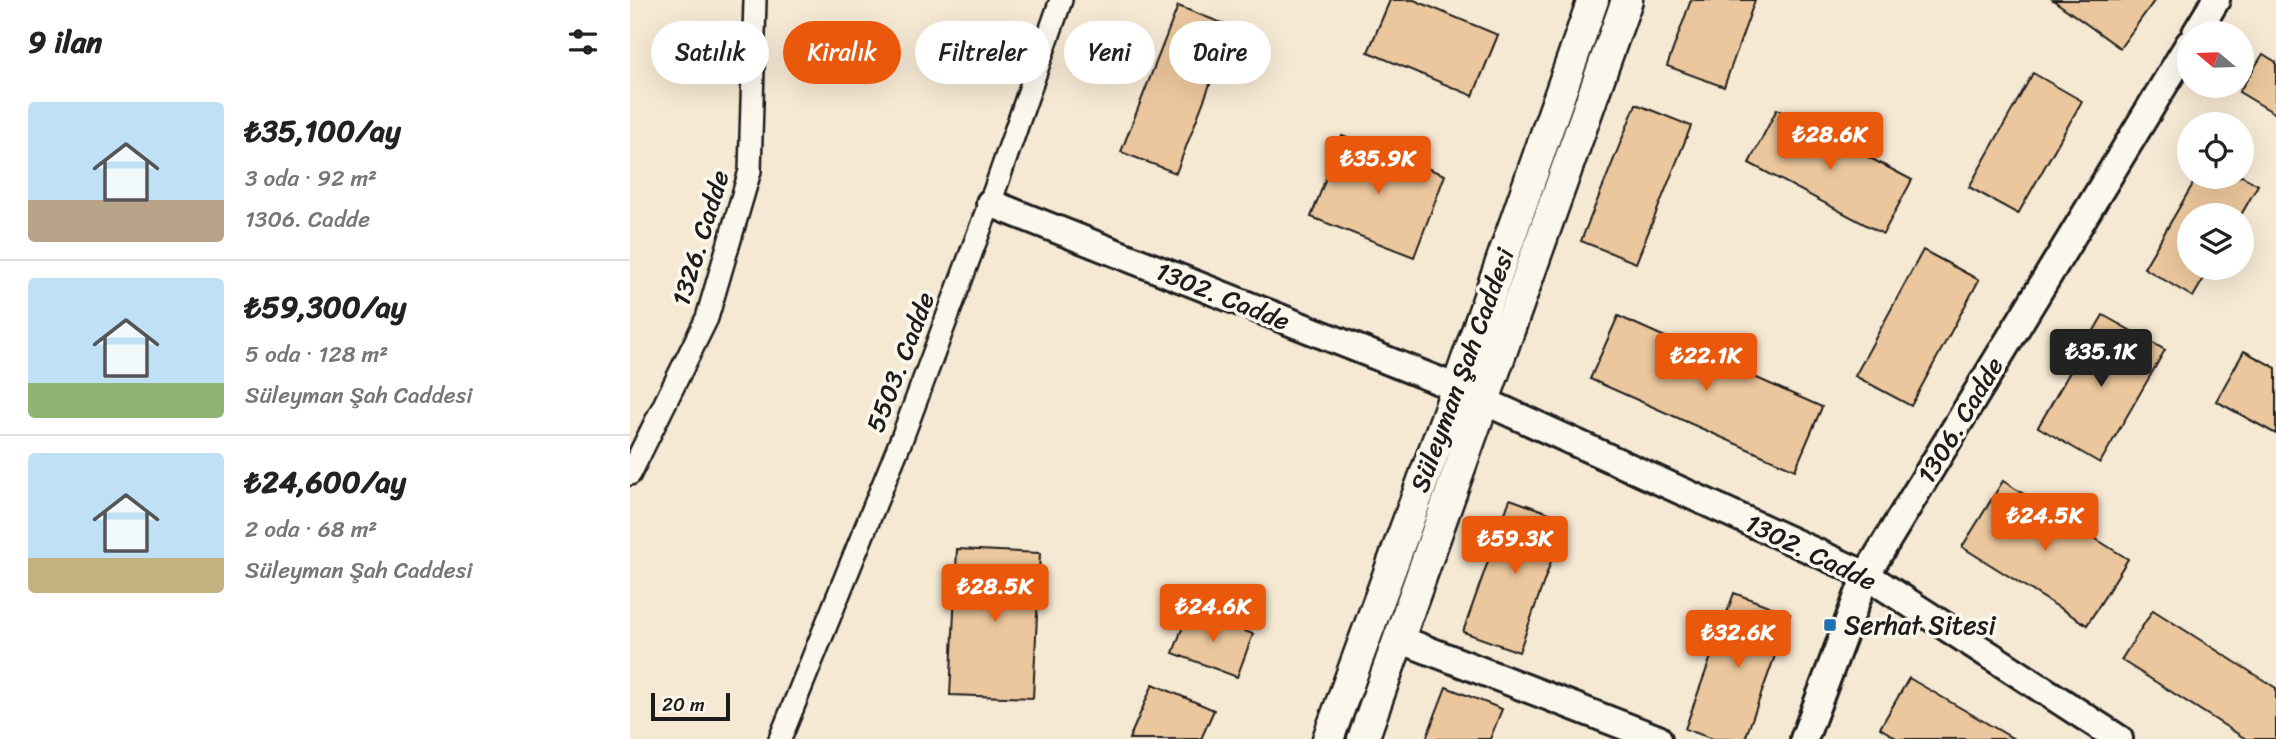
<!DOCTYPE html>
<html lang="tr">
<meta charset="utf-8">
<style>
body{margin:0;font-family:Sriracha,sans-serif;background:#f6f6f6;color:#222;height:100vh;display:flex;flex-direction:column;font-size:26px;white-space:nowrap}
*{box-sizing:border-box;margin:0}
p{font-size:23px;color:#767676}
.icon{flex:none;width:38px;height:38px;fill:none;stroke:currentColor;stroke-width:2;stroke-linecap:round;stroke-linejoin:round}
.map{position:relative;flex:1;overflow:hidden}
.panel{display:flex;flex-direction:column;background:#fff;width:630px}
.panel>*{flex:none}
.top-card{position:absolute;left:21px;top:21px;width:665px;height:63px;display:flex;gap:14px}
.needle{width:46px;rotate:289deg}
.tools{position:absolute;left:1547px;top:21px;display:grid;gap:14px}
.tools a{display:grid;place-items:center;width:77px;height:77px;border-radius:50%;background:#fff;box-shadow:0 7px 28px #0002;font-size:35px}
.scale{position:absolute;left:21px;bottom:18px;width:79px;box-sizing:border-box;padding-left:7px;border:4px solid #1c1c1c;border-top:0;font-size:19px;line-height:24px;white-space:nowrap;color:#1c1c1c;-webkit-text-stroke:5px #fbf7ec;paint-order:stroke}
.price{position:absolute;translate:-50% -60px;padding:0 16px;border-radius:7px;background:#ea580c;color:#fff;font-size:23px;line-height:46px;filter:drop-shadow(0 2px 4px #0008)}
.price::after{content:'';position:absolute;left:50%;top:42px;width:21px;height:16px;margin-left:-10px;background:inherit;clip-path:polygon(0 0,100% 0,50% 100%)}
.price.current{background:#222;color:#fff}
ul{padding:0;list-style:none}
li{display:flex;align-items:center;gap:21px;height:175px;padding:0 28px}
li+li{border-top:2px solid #e0e0e0}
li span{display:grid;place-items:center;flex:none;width:196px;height:140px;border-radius:7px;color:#555}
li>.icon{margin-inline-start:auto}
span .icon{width:84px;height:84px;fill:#fffc;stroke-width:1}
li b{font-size:30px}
h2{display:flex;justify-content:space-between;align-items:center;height:84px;padding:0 28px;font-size:30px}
.tag{padding:0 24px;border-radius:32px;background:#fff;box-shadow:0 7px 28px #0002;font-size:24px;line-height:63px}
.tag.current{background:#ea580c;color:#fff}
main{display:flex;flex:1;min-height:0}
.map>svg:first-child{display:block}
.building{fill:#ecc79d;stroke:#1c1c1c;stroke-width:2}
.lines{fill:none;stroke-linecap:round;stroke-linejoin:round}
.minor-casing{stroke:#1c1c1c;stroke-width:26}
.tertiary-casing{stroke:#1c1c1c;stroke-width:32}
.secondary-casing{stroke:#1c1c1c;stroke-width:35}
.minor{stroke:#fbf7ec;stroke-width:21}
.tertiary{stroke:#fbf7ec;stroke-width:26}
.secondary{stroke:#fbf7ec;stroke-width:30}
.poi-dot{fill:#1f6fb2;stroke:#fbf7ec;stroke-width:2.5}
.labels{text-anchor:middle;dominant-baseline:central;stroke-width:7;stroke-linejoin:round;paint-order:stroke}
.street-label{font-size:26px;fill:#1c1c1c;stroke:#fbf7ec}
.poi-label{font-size:26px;fill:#1c1c1c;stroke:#fbf7ec;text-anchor:start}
</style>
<main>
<section class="panel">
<h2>9 ilan<svg class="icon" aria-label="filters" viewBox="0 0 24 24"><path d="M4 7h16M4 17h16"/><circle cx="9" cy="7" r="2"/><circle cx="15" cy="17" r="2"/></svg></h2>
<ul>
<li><span style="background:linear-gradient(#bfe0f5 70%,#b9a48a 0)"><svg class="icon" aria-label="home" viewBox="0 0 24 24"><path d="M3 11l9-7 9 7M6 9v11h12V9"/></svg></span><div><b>₺35,100/ay</b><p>3 oda · 92 m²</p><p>1306. Cadde</p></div></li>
<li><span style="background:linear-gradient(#bfe0f5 75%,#8fb573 0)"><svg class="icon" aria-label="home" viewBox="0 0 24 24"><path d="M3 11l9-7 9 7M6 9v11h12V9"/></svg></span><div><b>₺59,300/ay</b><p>5 oda · 128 m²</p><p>Süleyman Şah Caddesi</p></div></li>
<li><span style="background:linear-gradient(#bfe0f5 75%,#c2b280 0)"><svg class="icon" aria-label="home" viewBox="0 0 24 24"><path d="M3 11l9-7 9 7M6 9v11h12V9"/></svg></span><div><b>₺24,600/ay</b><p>2 oda · 68 m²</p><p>Süleyman Şah Caddesi</p></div></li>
</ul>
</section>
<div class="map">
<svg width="1646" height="739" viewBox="0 0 1646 739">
<rect width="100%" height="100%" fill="#f6e9d4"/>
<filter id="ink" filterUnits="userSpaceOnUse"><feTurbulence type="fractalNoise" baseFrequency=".0143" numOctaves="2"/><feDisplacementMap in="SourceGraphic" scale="14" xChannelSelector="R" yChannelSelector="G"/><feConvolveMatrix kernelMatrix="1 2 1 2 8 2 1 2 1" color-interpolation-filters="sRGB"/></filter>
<g filter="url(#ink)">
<path class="building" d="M760,0h24l84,35 -25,61 -105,-44z
M1061,0h64l-31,87 -57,-21z
M1423,0h100l1,1 -34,47z
M548,6l54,21 -56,146 -55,-21z
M1633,54l13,8v52l-37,-22z
M1403,73l49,28 -64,113 -49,-27z
M1006,104l55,22 -55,137 -55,-22z
M1147,109l135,71 -29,54 -134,-71z
M712,136l103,39 -31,82 -103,-40z
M1612,176l16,9 -17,30h-52v53h21l-17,29 -49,-29 53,-91z
M1293,250l56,30 -68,126 -56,-30z
M1473,315l62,35 -65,113 -62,-36z
M988,316l204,91 -27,63 -205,-91z
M1614,351l32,17v66l-60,-33z
M1373,481l125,78 -41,66 -125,-78z
M880,499l56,20 -47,133 -56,-20z
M327,549l83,4 -7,145 -83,-3z
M1104,593l56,21 -45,125h-32l-28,-10z
M559,610l64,24 -16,43 -64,-24z
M1523,610l123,78v51h-30l-125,-79z
M1279,678l105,61h-116l-18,-11z
M523,684l61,26 -13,29h-72z
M816,687l56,22 -12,30h-64z"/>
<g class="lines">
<g class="minor-casing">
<path id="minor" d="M0,474l77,-156 43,-147 5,-171
M150,739l122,-301 93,-249 66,-189"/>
</g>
<g class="tertiary-casing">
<path id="tertiary" d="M1566,33l20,-33
M360,203l467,185
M854,401l382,174 253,164
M769,639l259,100
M1174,739l62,-164 323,-531"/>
</g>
<g class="secondary-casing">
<path id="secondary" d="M698,739l129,-351 136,-388
M733,739l264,-739"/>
</g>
<use href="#minor" class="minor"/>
<use href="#tertiary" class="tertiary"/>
<use href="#secondary" class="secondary"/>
</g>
</g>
<rect class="poi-dot" x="1193" y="618" width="14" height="14" rx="3.5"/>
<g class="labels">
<g class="street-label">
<text transform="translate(70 238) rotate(-73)">1326. Cadde</text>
<text transform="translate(593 296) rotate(22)">1302. Cadde</text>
<text transform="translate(270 362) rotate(-69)">5503. Cadde</text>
<text transform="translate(832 370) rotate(-70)">Süleyman Şah Caddesi</text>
<text transform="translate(1330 420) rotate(-59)">1306. Cadde</text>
<text transform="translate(1181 552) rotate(26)">1302. Cadde</text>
</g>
<g class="poi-label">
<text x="1214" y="625">Serhat Sitesi</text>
</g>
</g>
</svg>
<div class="tools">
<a><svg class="needle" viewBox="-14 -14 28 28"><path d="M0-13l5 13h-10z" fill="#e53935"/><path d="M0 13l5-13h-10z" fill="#767676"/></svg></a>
<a><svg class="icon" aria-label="locate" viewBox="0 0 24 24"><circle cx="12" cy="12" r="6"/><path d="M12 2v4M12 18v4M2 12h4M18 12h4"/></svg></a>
<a><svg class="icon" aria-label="layers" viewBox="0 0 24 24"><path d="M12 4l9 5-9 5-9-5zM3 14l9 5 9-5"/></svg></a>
</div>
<div class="scale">20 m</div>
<b class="price" style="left:1200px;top:172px">₺28.6K</b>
<b class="price" style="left:748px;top:196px">₺35.9K</b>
<b class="price current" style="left:1471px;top:389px">₺35.1K</b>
<b class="price" style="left:1076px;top:393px">₺22.1K</b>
<b class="price" style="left:1415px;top:553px">₺24.5K</b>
<b class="price" style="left:885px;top:576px">₺59.3K</b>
<b class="price" style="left:365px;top:624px">₺28.5K</b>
<b class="price" style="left:583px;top:644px">₺24.6K</b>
<b class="price" style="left:1108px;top:670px">₺32.6K</b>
<div class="top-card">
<a class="tag">Satılık</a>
<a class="tag current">Kiralık</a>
<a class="tag">Filtreler</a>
<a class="tag">Yeni</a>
<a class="tag">Daire</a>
</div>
</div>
</main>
